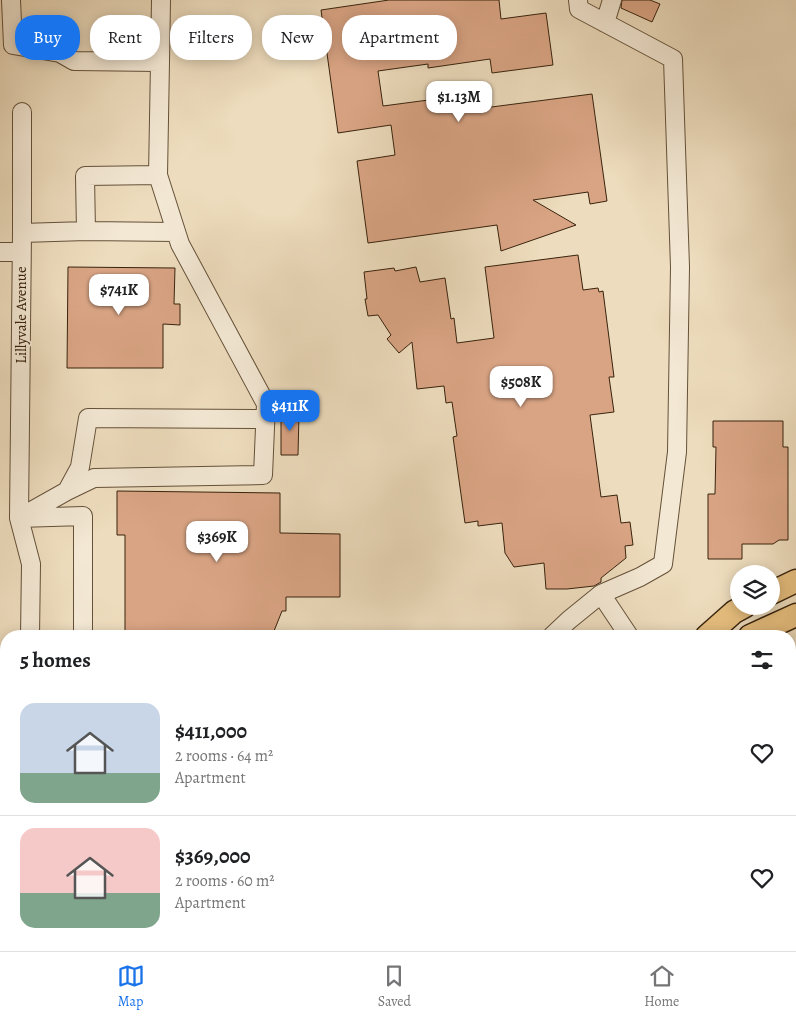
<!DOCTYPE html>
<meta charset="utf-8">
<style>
body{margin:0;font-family:Alegreya,serif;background:#f2f2f2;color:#202124;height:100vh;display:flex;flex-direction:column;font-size:19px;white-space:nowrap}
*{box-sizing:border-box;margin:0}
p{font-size:16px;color:#757577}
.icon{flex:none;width:28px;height:28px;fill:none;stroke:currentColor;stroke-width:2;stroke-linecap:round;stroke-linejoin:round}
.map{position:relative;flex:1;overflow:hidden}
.sheet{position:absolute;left:0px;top:630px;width:796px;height:321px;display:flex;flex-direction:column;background:#fff;border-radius:20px 20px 0 0;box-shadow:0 2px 12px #0003}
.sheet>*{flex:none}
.top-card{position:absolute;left:15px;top:15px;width:500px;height:45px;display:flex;gap:10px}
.fabs{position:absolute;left:730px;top:565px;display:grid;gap:10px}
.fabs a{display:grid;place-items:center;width:50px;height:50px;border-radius:50%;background:#fff;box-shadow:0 2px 12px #0003;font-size:25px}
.price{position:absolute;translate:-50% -42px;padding:0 11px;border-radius:10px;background:#fff;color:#222;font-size:16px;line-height:32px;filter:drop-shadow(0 1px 2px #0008)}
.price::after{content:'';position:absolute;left:50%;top:30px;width:15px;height:11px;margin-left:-8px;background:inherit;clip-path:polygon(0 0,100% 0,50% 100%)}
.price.active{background:#1a73e8;color:#fff}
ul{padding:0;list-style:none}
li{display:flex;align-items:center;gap:15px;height:125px;padding:0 20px}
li+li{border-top:1px solid #e0e0e0}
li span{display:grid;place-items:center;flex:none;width:140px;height:100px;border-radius:15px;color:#555}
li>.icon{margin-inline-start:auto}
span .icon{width:60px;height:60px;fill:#fffc;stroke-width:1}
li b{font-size:21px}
h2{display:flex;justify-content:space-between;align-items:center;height:60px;padding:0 20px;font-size:21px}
.tag{padding:0 18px;border-radius:20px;background:#fff;box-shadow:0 2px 12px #0003;font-size:18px;line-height:45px}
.tag.active{background:#1a73e8;color:#fff}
.menu{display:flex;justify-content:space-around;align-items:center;height:70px;border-top:1px solid #e0e0e0;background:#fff;font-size:14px;color:#757577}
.menu a{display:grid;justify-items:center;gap:2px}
.menu .active{color:#1a73e8}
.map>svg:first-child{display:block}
.building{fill:#d9a484;stroke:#38230d}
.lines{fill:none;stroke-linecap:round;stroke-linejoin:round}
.minor-casing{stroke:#655139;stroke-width:20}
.major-casing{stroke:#38230d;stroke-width:25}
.highway-casing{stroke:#38230d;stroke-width:29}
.minor{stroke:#f3e8d4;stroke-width:18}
.major{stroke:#e6be7e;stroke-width:22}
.highway{stroke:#e6be7e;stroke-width:26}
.labels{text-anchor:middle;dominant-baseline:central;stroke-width:4;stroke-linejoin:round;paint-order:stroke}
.street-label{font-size:15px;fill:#38230d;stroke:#f3e8d4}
</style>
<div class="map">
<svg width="796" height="951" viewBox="0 0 796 951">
<rect width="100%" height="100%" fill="#eddcbd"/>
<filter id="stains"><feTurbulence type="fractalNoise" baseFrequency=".004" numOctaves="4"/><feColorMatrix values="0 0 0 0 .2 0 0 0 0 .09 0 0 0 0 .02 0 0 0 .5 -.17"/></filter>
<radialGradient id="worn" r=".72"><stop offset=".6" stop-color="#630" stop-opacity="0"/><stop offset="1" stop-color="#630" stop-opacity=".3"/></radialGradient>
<path class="building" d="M389,0h110l2,19 45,-6 7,52 -61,8 -2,-14 -62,9v-4l-50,7 5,35 91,-12 2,15 116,-15 15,107 -17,3 -2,-12 -55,8 43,25 -75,26 -4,-26 -129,18 -11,-82 38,-6 -4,-30 -53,8 -17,-123z
M622,0h28l10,4 -8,18 -31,-14z
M578,255l5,35 15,-2 1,4 4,-1 11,86h-5l5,35 -24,3 11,82 16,-2 4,28 9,-1 3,23 -8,1 1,12 -25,20v4l-7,4 -27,3h-21l-2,-26 -30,4 -9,-14 -3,-30 -24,3v-5l-13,2 -12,-86 4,-1 -5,-34 -6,1 -2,-17 -27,3 -5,-47 -13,11 -12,-14 4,-4 -13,-20 -10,1 -3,-17h2l-3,-27 30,-4 1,3 21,-4 4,15 25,-4 6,41 3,-1 3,25 37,-5 -9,-71z
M68,267l107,1 -1,36h6v21l-17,-1v44h-96z
M283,409h14v5h2l-1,41h-17v-40h1z
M713,421h70v26h5v93h-9l-6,4h-31v15h-34v-65h7l1,-47h-3z
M117,491l163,2v40l60,1v63h-54v14h-4l-10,25h-147v-101h-8z"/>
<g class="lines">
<g class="minor-casing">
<path id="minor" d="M11,0l2,45 47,8 14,8 86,1 -2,113 -73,1 1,55 -64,2
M578,0l1,9 94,50 7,208 -3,185 -14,112 -23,13 -39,17
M605,23l7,-23
M160,62l1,-62
M86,231l90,1
M0,252h21
M67,491l13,-24 8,-49 177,1
M19,518l48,-27 27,-13 169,-3 3,-71 -86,-160 -22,-69
M19,518l3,-285v-121
M30,636l1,-72 -12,-46 64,-2v120
M552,636l17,-16 32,-26 28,42
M344,945l1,6
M605,945v6
M646,945v6
M549,951l9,-6"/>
</g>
<g class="major-casing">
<path id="major" d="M771,593l25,-12
M707,636l27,-24 11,-6
M750,636l46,-21
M0,919l6,2
M67,945l17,6
M241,951l26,-6"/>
</g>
<g class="highway-casing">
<path id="highway" d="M790,860l6,38"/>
</g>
<use href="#minor" class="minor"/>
<use href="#major" class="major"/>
<use href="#highway" class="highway"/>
</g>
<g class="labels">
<g class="street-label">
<text transform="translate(21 315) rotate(-90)">Lillyvale Avenue</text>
</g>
</g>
<rect width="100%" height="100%" filter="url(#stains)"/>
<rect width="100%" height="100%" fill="url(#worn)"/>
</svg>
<div class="fabs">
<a><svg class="icon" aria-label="layers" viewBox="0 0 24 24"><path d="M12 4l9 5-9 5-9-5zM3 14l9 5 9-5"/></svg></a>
</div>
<b class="price" style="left:459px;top:123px">$1.13M</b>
<b class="price" style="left:119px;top:316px">$741K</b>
<b class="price" style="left:521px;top:408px">$508K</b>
<b class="price active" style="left:290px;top:432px">$411K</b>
<b class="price" style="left:217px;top:563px">$369K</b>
<div class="top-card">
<a class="tag active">Buy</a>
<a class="tag">Rent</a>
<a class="tag">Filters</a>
<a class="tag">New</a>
<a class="tag">Apartment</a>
</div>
<section class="sheet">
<h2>5 homes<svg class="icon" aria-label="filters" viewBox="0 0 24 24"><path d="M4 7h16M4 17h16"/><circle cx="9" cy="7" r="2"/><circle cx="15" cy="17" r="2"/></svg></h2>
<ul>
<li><span style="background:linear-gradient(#c9d6e8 70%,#7fa58c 0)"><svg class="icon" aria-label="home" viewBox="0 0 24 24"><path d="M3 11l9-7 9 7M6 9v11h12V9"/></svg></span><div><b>$411,000</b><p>2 rooms · 64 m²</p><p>Apartment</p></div><svg class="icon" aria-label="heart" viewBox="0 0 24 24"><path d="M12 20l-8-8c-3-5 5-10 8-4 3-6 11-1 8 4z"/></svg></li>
<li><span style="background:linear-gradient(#f6c9c9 65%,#7fa58c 0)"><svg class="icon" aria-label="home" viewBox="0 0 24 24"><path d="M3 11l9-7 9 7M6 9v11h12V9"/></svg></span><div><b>$369,000</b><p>2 rooms · 60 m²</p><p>Apartment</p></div><svg class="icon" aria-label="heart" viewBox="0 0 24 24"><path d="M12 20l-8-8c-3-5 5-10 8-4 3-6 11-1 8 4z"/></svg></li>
</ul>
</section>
</div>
<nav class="menu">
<a class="active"><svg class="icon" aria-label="map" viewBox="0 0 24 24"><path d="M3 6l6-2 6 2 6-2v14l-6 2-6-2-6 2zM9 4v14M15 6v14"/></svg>Map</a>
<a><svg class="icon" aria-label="saved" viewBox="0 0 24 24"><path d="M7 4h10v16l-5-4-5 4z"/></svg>Saved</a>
<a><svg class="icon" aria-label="home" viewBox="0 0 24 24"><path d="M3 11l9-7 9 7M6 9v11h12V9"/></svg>Home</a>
</nav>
